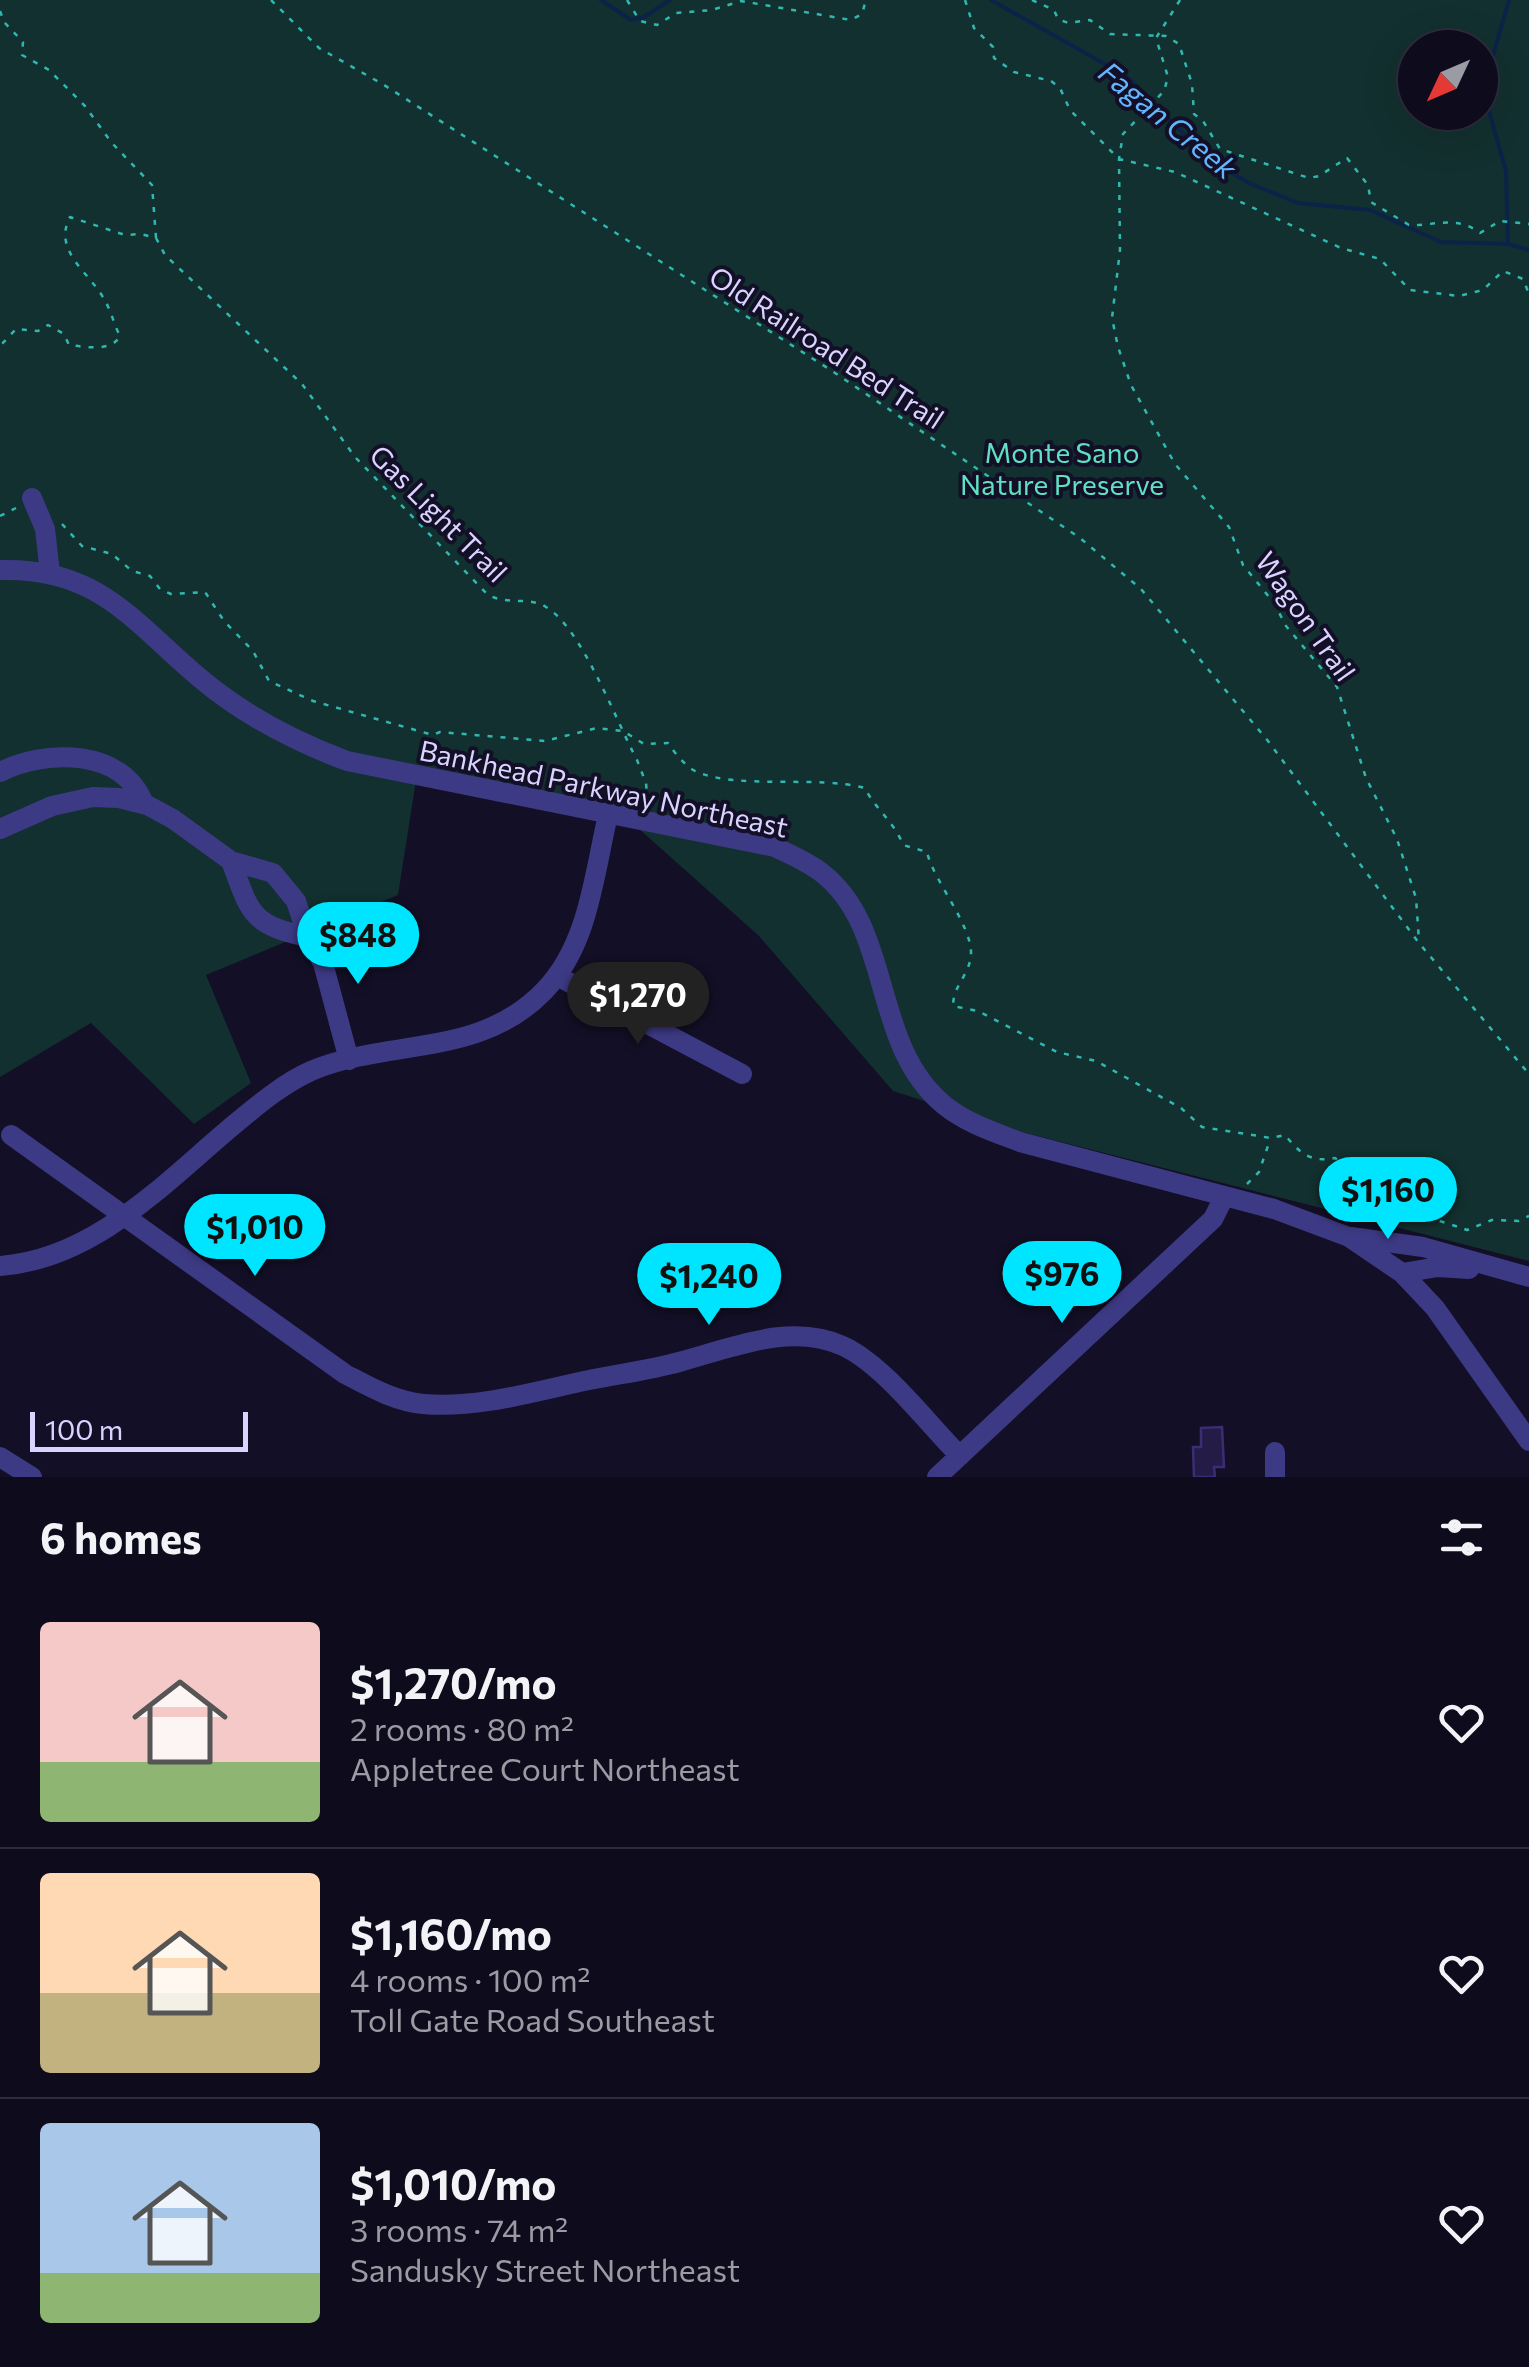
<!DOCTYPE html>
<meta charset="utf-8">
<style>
body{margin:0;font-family:Commissioner,sans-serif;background:#171425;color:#f1f3f6;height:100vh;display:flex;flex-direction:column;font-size:38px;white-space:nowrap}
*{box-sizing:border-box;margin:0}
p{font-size:32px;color:#9b9ba3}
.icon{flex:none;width:55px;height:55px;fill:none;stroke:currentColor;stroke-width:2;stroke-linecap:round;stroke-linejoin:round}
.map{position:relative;height:1477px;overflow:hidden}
.sheet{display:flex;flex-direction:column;background:#0e0b1c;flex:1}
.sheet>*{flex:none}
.needle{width:65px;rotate:226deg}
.controls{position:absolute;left:1398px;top:30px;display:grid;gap:20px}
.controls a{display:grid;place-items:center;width:100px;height:100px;border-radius:50%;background:#0e0b1c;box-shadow:0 10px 40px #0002,0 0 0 2px #2e2b3b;font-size:50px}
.scale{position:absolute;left:30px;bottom:25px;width:218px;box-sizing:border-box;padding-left:10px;border:5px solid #d9d4ff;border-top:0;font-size:28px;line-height:35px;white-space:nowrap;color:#d9d4ff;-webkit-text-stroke:8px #130f26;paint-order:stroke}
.price{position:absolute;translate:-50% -85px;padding:0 22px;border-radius:35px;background:#00e5ff;color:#111;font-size:32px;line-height:65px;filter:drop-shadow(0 2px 5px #0008)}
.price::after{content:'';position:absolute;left:50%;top:60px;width:30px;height:22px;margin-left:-15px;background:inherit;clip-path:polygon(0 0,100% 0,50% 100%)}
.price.selected{background:#222;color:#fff}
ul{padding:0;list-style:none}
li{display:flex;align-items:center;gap:30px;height:250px;padding:0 40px}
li+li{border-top:2px solid #2e2b3b}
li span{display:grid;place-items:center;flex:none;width:280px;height:200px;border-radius:10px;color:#555}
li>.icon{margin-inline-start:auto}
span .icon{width:120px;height:120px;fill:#fffc;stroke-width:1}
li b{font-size:42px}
h2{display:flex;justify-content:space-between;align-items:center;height:120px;padding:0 40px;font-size:42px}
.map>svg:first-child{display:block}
.green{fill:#12302f;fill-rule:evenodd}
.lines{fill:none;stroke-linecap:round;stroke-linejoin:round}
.stream{stroke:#0c2248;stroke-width:4}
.building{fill:#241b47;stroke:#3b2d73;stroke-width:2.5}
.path{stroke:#2fb8b0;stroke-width:2.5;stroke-dasharray:5 8;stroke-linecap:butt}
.minor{stroke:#3d3a85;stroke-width:20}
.labels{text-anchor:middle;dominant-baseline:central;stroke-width:8;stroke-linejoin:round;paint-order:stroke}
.street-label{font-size:28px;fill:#d9d4ff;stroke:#130f26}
.park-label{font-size:28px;fill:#5fe0c0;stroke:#130f26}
.water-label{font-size:30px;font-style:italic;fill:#62b6ff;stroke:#130f26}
</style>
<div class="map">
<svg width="1529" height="1477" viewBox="0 0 1529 1477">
<rect width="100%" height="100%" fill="#130f26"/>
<path class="green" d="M0,0h1529v1261l-511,-130 -125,-40 -134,-155 -140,-125 -202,-37 -19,121 -192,80 45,108 -57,41 -103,-101 -91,54zM1415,48h65v64h-65z"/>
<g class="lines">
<path class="stream" d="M601,0l30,20 13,-3 26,-17
M991,0l135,76 85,85 38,22 49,20 72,7 71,32 67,2 21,6
M1508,243l-2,-72 -23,-81 26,-90"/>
</g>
<path class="building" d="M1222,1427l2,40h-10l1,10h-21l-1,-30h8v-19z"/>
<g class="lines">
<path class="path" d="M271,0l48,48 65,37 445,284 251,169 61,51 127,152 151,202 110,131
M627,0l13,21 17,4 19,-12 36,-3 29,-9 110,19 11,-6 4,-14
M965,0l9,28 19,19 1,11 20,14 37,9 9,7 10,22 49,49 56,13 166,76 39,11 30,31 49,6 24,-6 20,-19 20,8 6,15
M1032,0l22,10 4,9 10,4 22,-3 20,14 56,2 13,8 13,40 2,30 9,7 17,28 89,29 10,-2 28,-18 21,27 3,17 38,23c25,1 48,-10 71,8l20,-12 29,3
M1180,0l-24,38 12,39 -4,14 -41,43 -4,25 1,91 -8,68 6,29 13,38 44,79 54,63 14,38 31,38 12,23 51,61 29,91 31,61 19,59 3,43
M0,11l4,11 19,20 -1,13 27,15 36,36 26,36 41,43 4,53 -15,-4 -16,1 -55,-18c-18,34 20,56 34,82 7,11 10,26 16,37 -8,16 -35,11 -51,9l-5,-11 -16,-9 -10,6 -22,-2 -16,17
M156,238l9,17 137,129 53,73 132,137c19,12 42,2 59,13 36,21 70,114 91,153l9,23 2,22
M0,516l16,-8
M62,524l20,22 30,8 20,17 18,5 10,13 11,5 34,-2 19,29 29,30 16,30 44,20 120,34 7,-3 105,9 52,-13 26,3 21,13 24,-1c7,10 16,22 27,28 41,19 122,4 170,17 10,21 29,33 38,57l24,7c6,28 45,73 44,102 -1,21 -18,31 -18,52l25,5 79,41 39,9 85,47 21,19 69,11 14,-3c15,18 25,28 50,23l21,16 7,-1c7,8 13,19 20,27 7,7 69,24 84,30l25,-10 26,1 11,-5
M1247,1184l12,-12 11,-32"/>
<path class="minor" d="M32,498l13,31 5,44
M0,570c99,-3 133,52 201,109 44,37 93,62 146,82l428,86c16,8 33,15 47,26 72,56 48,171 122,232 22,18 50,27 76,37l254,67 75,28 53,36 33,35 94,133
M0,772c46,-23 123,-24 144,32
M0,829l52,-23 41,-9 26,1 28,7 26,14 58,42 42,12 23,28 12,36 15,26 26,97
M231,861c19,51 19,64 77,76
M557,976l185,98
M11,1135l334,239c25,13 49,27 78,30 55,5 113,-13 166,-24 30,-6 61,-10 90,-18 52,-14 112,-40 164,-16 41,19 84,77 117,110
M1351,1237l72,10 106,30
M0,1266c96,-7 166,-85 236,-143 23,-19 48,-40 75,-52 79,-33 169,-13 233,-80 45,-46 50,-117 64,-176
M1402,1273l36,-6 31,2
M1275,1452v25
M0,1457l32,20
M937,1477l276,-258 11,-22"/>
</g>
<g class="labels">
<g class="street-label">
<text transform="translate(827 347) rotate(33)">Old Railroad Bed Trail</text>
<text transform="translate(439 513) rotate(45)">Gas Light Trail</text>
<text transform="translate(1306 616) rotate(55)">Wagon Trail</text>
<text transform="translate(604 788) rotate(12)">Bankhead Parkway Northeast</text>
</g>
<g class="park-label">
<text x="1062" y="452">Monte Sano<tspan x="1062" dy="32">Nature Preserve</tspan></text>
</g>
<g class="water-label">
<text transform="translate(1169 119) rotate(39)">Fagan Creek</text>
</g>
</g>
</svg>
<div class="controls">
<a><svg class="needle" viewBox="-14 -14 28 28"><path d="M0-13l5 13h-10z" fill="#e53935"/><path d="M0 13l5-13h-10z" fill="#9b9ba3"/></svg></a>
</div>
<div class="scale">100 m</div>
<b class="price" style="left:358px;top:987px">$848</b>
<b class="price selected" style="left:638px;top:1047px">$1,270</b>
<b class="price" style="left:1388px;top:1242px">$1,160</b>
<b class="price" style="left:255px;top:1279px">$1,010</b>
<b class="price" style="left:1062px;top:1326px">$976</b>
<b class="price" style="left:709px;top:1328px">$1,240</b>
</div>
<section class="sheet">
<h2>6 homes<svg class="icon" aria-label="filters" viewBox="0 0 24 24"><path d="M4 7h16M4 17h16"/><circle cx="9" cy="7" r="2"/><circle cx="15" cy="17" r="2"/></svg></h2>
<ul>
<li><span style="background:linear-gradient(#f6c9c9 70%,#8fb573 0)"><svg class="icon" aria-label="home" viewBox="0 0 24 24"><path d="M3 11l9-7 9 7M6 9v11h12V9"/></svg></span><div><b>$1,270/mo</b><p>2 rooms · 80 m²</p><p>Appletree Court Northeast</p></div><svg class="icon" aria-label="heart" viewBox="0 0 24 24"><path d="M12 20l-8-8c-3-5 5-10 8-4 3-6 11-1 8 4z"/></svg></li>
<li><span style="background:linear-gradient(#ffd9b3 60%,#c2b280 0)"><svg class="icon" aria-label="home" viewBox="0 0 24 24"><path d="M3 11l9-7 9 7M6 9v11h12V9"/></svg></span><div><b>$1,160/mo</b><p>4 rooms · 100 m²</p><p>Toll Gate Road Southeast</p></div><svg class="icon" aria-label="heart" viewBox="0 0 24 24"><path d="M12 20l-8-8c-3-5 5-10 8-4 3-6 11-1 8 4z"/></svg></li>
<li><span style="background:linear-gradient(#a9c7e8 75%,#8fb573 0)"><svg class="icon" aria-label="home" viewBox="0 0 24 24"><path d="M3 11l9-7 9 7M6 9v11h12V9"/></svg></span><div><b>$1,010/mo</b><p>3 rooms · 74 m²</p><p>Sandusky Street Northeast</p></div><svg class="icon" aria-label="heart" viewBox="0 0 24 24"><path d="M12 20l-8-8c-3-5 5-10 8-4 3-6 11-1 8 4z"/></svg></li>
</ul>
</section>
